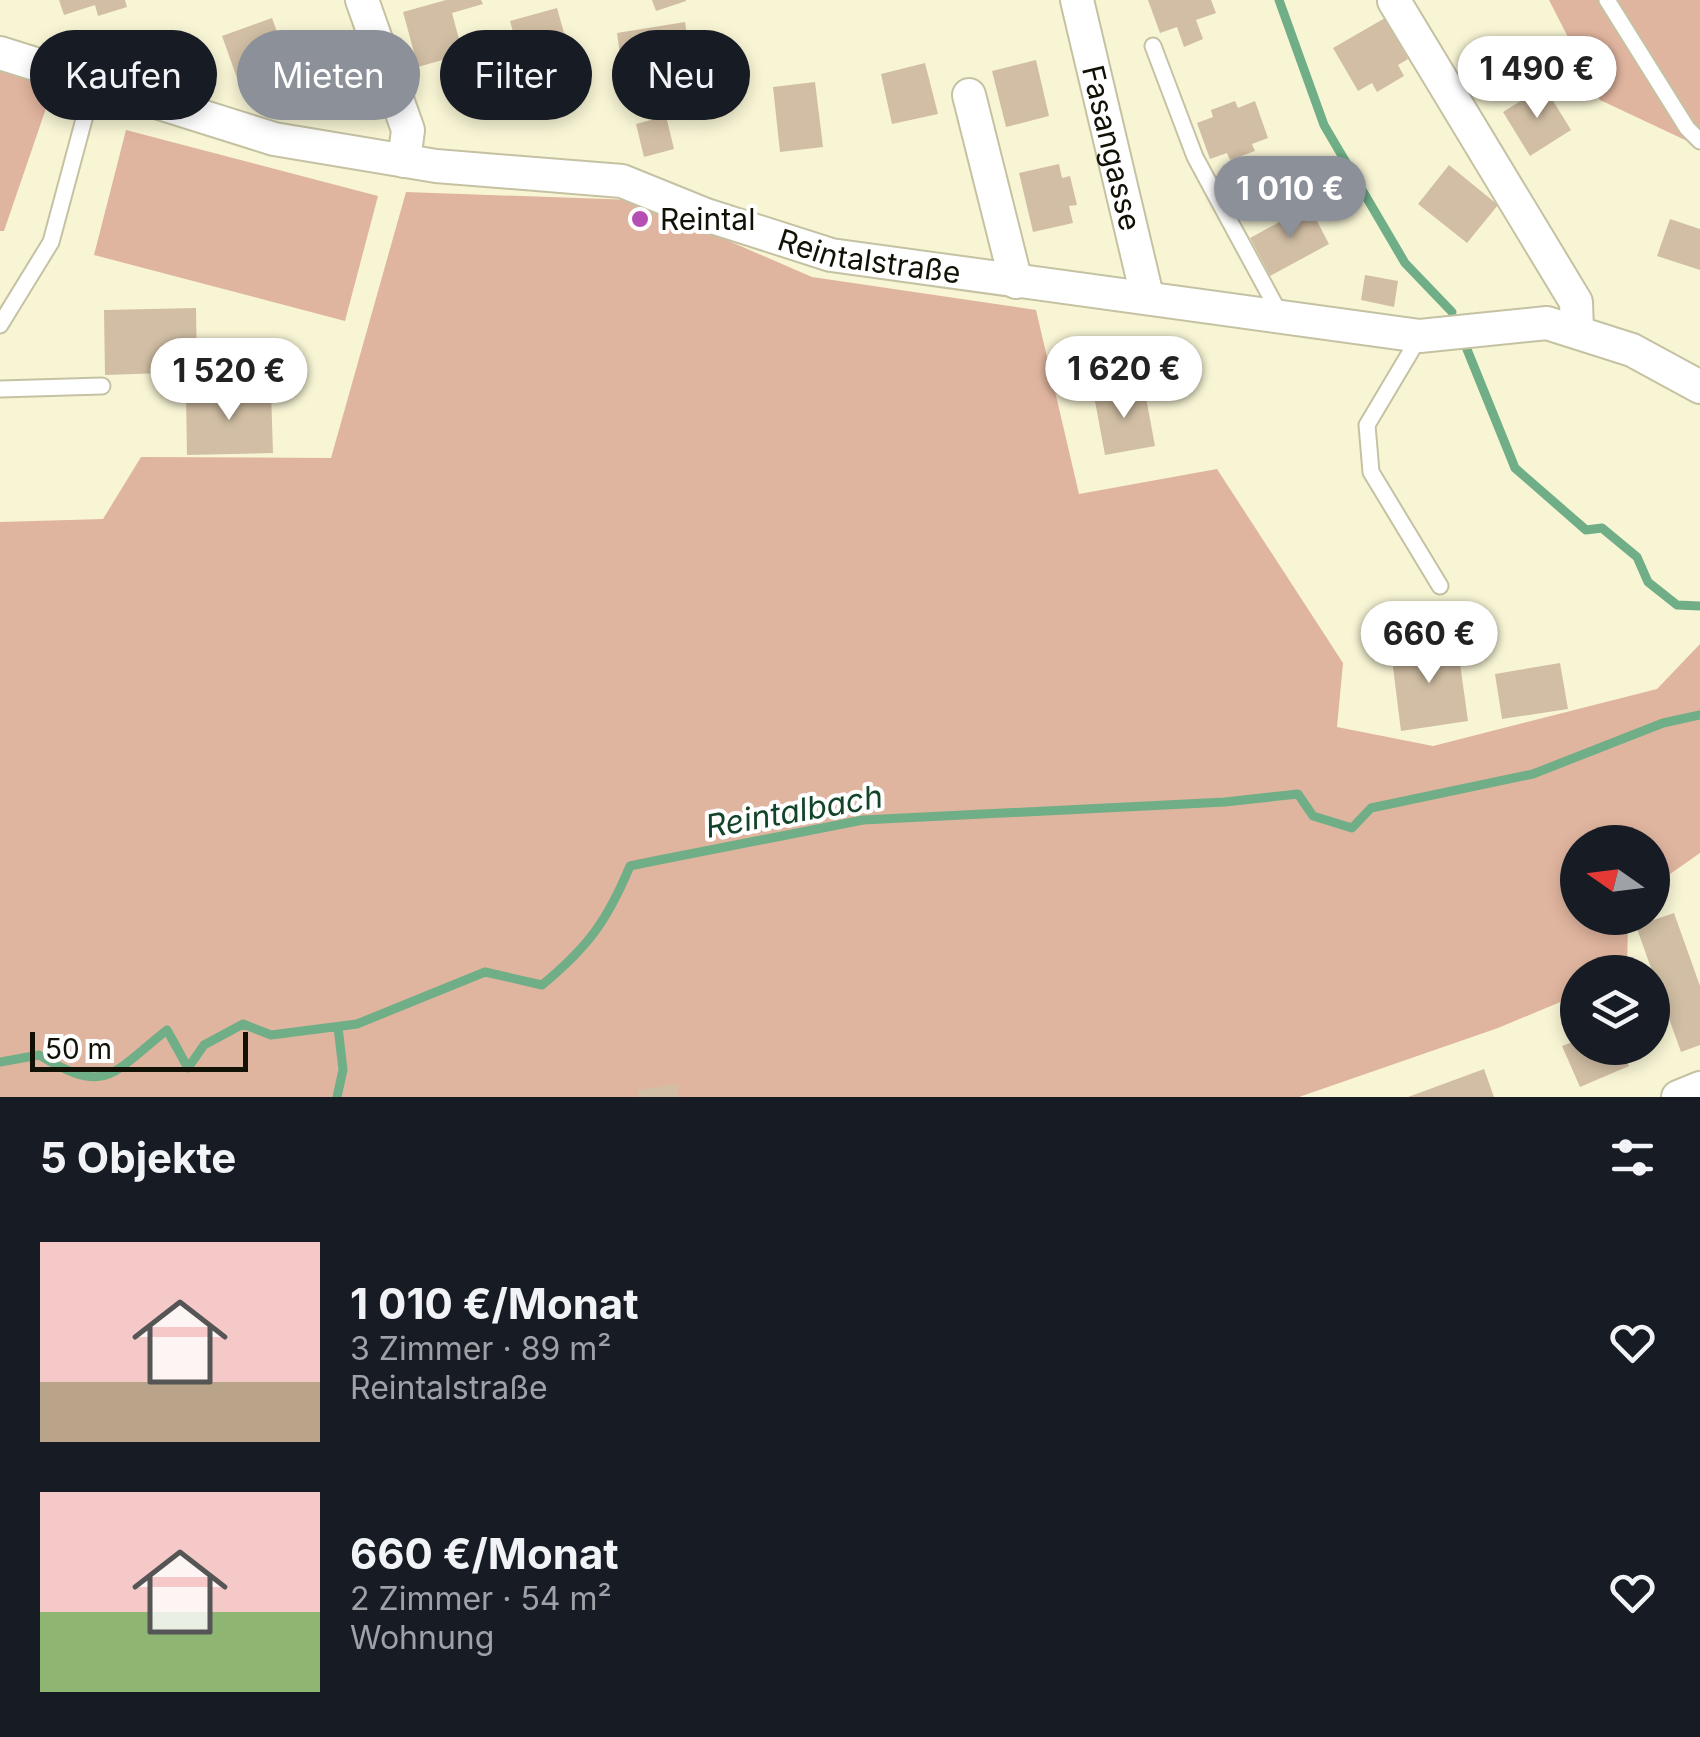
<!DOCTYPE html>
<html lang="de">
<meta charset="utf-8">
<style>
body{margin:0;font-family:Inter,sans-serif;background:#20242c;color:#f1f3f6;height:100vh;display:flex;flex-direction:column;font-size:38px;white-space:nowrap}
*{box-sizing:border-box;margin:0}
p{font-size:32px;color:#9ea1a6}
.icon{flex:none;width:55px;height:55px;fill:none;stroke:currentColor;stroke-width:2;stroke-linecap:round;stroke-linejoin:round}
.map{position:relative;height:1097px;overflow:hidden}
.drawer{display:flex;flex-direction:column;background:#171b24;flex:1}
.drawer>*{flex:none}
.guide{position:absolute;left:30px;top:30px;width:1000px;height:90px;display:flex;gap:20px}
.needle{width:65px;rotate:284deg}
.controls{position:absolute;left:1560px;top:825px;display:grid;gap:20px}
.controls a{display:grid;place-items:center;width:110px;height:110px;border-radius:50%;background:#171b24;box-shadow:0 5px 15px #0003;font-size:50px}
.scale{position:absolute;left:30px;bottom:25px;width:218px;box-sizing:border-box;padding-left:10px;border:5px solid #121106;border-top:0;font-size:28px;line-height:35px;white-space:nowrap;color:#121106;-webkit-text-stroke:8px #fff;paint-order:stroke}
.price{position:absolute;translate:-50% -85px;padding:0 22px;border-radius:35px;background:#fff;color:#222;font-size:32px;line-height:65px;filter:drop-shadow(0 2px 5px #0008)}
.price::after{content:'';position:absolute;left:50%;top:60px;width:30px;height:22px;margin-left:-15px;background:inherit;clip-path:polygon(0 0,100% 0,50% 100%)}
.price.on{background:#8c9099;color:#fff}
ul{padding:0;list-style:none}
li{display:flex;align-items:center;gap:30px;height:250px;padding:0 40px}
li span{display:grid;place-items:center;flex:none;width:280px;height:200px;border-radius:0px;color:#555}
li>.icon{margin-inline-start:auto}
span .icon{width:120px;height:120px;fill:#fffc;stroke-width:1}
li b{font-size:42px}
h2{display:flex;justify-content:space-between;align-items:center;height:120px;padding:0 40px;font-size:42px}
.chip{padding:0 35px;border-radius:45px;background:#171b24;box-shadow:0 5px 15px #0003;font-size:35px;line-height:90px}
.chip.on{background:#8c9099;color:#fff}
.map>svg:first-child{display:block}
.green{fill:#e0b59f}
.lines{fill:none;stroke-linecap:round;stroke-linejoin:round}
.stream{stroke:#6fae86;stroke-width:9}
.building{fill:#d1bea4}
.service-casing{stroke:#c5c2a3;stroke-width:19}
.minor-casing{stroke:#c5c2a3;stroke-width:36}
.service{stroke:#fff;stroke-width:15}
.minor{stroke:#fff;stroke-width:32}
.poi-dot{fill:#b64fb4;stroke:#fff;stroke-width:4}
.labels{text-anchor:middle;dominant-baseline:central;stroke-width:8;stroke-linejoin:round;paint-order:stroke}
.street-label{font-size:30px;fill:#121106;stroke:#fff}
.poi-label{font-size:30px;fill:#121106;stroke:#fff;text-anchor:start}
.water-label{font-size:32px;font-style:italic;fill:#134429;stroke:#fff}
</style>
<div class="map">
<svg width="1700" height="1097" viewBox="0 0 1700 1097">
<rect width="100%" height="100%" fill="#f8f5d5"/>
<path class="green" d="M1549,0h151v147l-100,-47z
M0,69l54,16 -50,146h-4z
M126,130l252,66 -33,125 -251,-66z
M406,192l228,8 178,77 224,33 43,184 138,-25 126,194 -6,64 96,19 224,-57 43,-45v209l-47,33 -1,-44h-74v76h50l-1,54h-49l-1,23 -79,33 -199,69h-1299v-575l103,-3 38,-62 190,1z"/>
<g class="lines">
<path class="stream" d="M1279,0l45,125 81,138 47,49
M1464,342l51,126 71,62 16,-2 35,29 11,25 29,23 23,1
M0,1062l39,-7c68,41 72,19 128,-25l21,38 16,-23 39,-21 28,11 86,-11 128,-52 57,13c46,-38 65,-64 88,-119l24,-5 209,-41 362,-18 73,-8 15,22 39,12 19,-20 162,-34 130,-51 37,-8
M337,1097l6,-27 -5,-43"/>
</g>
<path class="building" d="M59,0h66l2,7 -29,9 -3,-11 -31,10z
M446,0h35l2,4 -31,9 11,41 -45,13 -15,-55z
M652,0h34v1l-30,10z
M1148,0h63l5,13 -20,7 7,19 -19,8 -7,-20 -17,6z
M557,8l18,64 -47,13 -18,-64z
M272,18l20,56 -50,18 -20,-56z
M1385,18l23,41 -10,6 6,11 -27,16 -5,-9 -14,8 -25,-43z
M685,22l7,46 -21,4 2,18 -47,7 -9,-64z
M1036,60l13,56 -43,11 -14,-56z
M925,63l13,51 -46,10 -11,-50z
M815,82l8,65 -43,5 -7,-65z
M1544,86l27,44 -41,26 -27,-44z
M1235,101l3,7 17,-7 13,37 -16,6 3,7 -25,9 -3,-7 -17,6 -13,-36 16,-6 -2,-7z
M666,116l8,33 -30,8 -8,-33z
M1059,164l3,14 8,-2 7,29 -8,1 4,17 -40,9 -14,-59z
M1449,165l49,40 -31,38 -49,-39z
M1309,206l20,38 -59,32 -20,-38z
M633,207l21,8 -7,17 -21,-9z
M1670,219l30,10v41l-43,-14z
M1365,275l33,6 -4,26 -33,-7z
M196,308l1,64 -92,3 -1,-65z
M1144,387l11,59 -50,9 -11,-59z
M271,390l2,63 -86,2 -1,-63z
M1457,642l11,79 -67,10 -10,-80z
M1560,663l8,46 -66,10 -7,-45z
M1674,913l26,73v59l-19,7 -45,-126z
M1578,1040v8h43l8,18 -49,21 -18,-41z
M1484,1069l10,28h-86z
M677,1084l1,13h-40l-1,-7z"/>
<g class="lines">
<g class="service-casing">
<path id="service" d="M1607,0l80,128 13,13
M1153,46l42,111 86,159
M0,325l51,-83 43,-160
M1420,336l-53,89 4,47 69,114
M0,389l102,-3"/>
</g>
<g class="minor-casing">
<g id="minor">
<path d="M362,0l46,130 -4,31"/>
<path id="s1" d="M1077,0l70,296"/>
<path d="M1394,1l182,301 1,27"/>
<path id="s2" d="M0,53l274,86 162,27 186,15 84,34 125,40 589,81 127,-13 85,27 68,37"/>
<path d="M969,95l47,187"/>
<path d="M1678,1097l22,-9"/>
</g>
</g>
<use href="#service" class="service"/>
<use href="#minor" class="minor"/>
</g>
<circle class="poi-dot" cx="640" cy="219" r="10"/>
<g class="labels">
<g class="street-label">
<text stroke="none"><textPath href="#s1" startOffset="152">Fasangasse</textPath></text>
<text stroke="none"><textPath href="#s2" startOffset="898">Reintalstraße</textPath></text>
</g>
<g class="poi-label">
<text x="660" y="219">Reintal</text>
</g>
<g class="water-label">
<text transform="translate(794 811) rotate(-10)">Reintalbach</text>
</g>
</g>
</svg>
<div class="controls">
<a><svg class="needle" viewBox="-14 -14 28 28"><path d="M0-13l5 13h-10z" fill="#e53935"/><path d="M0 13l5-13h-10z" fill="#9ea1a6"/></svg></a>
<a><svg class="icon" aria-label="layers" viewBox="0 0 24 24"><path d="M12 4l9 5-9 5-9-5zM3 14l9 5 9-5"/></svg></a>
</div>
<div class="scale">50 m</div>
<b class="price" style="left:1537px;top:121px">1 490 €</b>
<b class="price on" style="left:1290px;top:241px">1 010 €</b>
<b class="price" style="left:1124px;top:421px">1 620 €</b>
<b class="price" style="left:229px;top:423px">1 520 €</b>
<b class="price" style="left:1429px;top:686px">660 €</b>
<div class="guide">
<a class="chip">Kaufen</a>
<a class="chip on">Mieten</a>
<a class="chip">Filter</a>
<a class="chip">Neu</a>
</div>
</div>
<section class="drawer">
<h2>5 Objekte<svg class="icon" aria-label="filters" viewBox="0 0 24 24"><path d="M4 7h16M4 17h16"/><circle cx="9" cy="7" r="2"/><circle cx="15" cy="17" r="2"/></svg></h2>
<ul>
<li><span style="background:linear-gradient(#f6c9c9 70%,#b9a48a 0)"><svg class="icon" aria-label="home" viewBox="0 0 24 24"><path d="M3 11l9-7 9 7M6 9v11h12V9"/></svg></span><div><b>1 010 €/Monat</b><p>3 Zimmer · 89 m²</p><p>Reintalstraße</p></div><svg class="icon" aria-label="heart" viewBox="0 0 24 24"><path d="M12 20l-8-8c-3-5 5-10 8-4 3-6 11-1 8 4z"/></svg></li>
<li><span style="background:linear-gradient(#f6c9c9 60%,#8fb573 0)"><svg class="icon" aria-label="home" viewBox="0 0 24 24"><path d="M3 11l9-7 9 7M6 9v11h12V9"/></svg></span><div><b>660 €/Monat</b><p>2 Zimmer · 54 m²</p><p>Wohnung</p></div><svg class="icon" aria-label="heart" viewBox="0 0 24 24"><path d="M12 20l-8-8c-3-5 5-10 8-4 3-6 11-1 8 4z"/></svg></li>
</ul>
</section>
